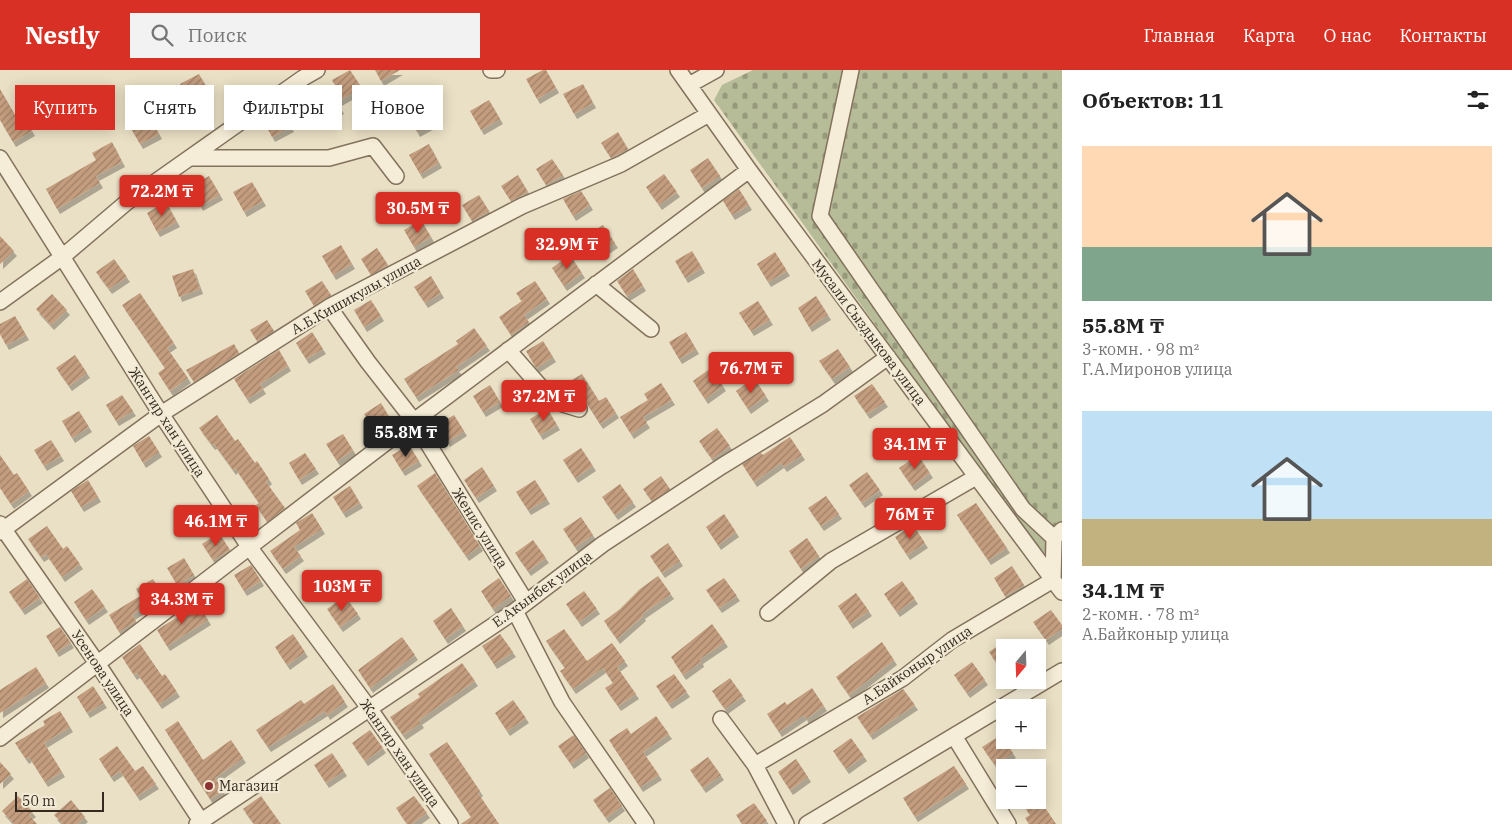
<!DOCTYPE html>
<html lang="ru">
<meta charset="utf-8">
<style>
body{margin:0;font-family:"IBM Plex Serif",serif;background:#f2f2f2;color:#222;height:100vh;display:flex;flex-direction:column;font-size:19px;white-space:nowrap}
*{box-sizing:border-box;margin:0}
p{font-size:16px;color:#767676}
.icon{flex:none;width:28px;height:28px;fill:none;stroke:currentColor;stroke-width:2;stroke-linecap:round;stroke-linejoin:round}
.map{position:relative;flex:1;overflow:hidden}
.details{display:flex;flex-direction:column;background:#fff;width:450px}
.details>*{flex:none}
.banner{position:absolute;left:15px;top:15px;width:475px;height:45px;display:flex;gap:10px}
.needle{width:32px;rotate:199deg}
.controls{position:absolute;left:996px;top:569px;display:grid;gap:10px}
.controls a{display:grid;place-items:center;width:50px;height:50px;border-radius:0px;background:#fff;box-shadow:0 2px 12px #0003;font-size:25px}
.scale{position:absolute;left:15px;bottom:12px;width:89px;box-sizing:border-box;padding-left:5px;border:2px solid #352a1f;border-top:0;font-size:14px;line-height:18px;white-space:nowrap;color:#352a1f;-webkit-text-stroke:4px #f2ead4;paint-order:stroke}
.price{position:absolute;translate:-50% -42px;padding:0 11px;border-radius:5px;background:#d93025;color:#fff;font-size:16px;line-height:32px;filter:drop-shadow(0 1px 2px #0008)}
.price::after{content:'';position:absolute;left:50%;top:30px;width:15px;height:11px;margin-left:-8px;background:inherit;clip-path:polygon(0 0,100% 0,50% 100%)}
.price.current{background:#222;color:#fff}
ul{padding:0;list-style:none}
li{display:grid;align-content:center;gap:10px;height:265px;padding:0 20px}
li span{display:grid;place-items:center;height:155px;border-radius:0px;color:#555}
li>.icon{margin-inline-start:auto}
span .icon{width:90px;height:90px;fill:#fffc;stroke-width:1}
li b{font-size:21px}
h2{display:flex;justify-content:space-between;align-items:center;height:60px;padding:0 20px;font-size:21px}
.chip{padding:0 18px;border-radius:0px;background:#fff;box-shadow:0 2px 12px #0003;font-size:18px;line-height:45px}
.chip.current{background:#d93025;color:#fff}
header{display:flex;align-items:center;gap:30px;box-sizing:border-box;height:70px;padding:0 25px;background:#d93025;color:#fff}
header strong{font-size:24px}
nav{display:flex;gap:28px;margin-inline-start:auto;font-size:18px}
.search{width:350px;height:45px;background:#f2f2f2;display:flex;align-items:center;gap:12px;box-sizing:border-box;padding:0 18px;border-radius:0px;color:#767676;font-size:19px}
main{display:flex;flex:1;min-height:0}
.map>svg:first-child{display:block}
.cemetery{fill:url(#cemetery-stones)}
.building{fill:url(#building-hatch);filter:url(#shadow)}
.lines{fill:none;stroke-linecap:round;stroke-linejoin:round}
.minor-casing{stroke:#83725d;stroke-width:18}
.minor{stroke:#f5edd7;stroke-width:15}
.poi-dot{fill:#8c3433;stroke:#f2ead4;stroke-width:2}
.labels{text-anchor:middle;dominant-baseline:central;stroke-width:4.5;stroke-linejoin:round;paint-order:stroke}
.street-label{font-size:14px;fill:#352a1f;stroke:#f2ead4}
.poi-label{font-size:14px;fill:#352a1f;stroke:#f2ead4;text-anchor:start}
</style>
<header>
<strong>Nestly</strong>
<div class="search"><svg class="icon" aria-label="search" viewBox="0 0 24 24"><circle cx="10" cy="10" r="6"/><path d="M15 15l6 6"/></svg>Поиск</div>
<nav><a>Главная</a><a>Карта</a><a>О нас</a><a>Контакты</a></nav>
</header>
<main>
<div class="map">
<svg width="1062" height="754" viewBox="0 0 1062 754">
<defs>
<pattern id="cemetery-stones" width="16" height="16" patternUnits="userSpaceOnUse" patternTransform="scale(1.25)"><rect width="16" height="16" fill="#b7bc98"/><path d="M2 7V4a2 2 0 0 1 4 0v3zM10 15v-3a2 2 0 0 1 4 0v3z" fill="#96997b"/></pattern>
<pattern id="building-hatch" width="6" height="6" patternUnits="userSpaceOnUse" patternTransform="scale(1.25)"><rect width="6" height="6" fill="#c49d7e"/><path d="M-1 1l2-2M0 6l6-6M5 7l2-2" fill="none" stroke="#a08067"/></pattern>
<filter id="shadow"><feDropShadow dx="3" dy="5" stdDeviation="0" flood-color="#0004"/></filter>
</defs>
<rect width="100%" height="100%" fill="#eae0c5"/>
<path class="cemetery" d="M753,0h309v475l-22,9 -326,-454 8,-15z"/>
<path class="building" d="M350,0l12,18 -25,14 4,7 -20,11 -10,-20 25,-13 -4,-7z
M375,0h25l-19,11z
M543,0h3l10,18 -19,11 -11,-20z
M199,4l11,19 -19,11 -11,-20z
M583,14l10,19 -19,11 -11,-20z
M0,19l15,26 6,-3 11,19 -19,11 -13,-22z
M489,30l11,19 -19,11 -11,-19z
M426,32l11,19 -20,11 -10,-19z
M281,38l10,19 -19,10 -10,-19z
M148,44l11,20 -19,10 -11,-19z
M618,62l10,17 -17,9 -10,-15z
M112,72l10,20 -26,14 4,7 -43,26 -11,-20 50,-29 -4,-7z
M429,74l10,19 -19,11 -11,-19z
M708,88l12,18 -18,12 -12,-18z
M552,89l11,16 -17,10 -10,-16z
M664,104l13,18 -18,13 -13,-18z
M518,105l10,17 -17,9 -10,-15z
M209,106l11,19 -20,11 -10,-19z
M252,112l11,19 -19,11 -11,-20z
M739,119l10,16 -17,10 -9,-14z
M581,121l9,14 -17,11 -10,-17z
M479,125l10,16 -17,10 -10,-16z
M166,132l11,20 -20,10 -10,-19z
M421,150l10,17 -17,10 -10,-17z
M603,155l12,18 -18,12 -13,-18z
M0,166l14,15 -14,13z
M341,175l11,19 -19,11 -11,-19z
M377,178l11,17 -17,10 -10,-16z
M692,181l10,17 -17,10 -10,-17z
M775,182l12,19 -19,11 -11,-18z
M570,185l12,18 -18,13 -12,-18z
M114,189l13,18 -18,12 -13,-17z
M193,199l7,20 -21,8 -7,-21z
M633,199l10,17 -16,10 -10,-15z
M431,206l10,17 -16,10 -11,-16z
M322,211l9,14 -17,11 -9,-15z
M535,211l12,18 -23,16 5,7 -18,13 -12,-18 23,-16 -6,-8z
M140,223l34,50 -7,5 21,30 -18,13 -12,-18 7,-5 -43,-63z
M52,224l15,16 -16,15 -15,-16z
M816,226l12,19 -19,12 -11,-19z
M371,230l10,16 -17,11 -10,-17z
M758,231l12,19 -19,11 -12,-18z
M15,246l11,19 -20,10 -6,-11v-10z
M267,250l7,11 -17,10 -7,-11z
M474,258l13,18 -31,21 3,3 -43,27 -12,-18 54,-35 -2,-3z
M312,262l11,17 -17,10 -10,-16z
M686,262l10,17 -17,10 -10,-17z
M543,271l10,16 -17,11 -10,-17z
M234,274l5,9 -45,29 -8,-12z
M838,279l12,18 -18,12 -13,-18z
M279,280l9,16 -28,18 3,5 -16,10 -13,-20z
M75,285l12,18 -18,13 -13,-18z
M711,298l12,18 -18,13 -12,-18z
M582,304l17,27 7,-4 10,16 -16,11 -18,-28 -4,3 -5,-2 -8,-13z
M754,308l12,18 -18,13 -12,-18z
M661,313l11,17 -29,17 4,6 -16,11 -11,-17 28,-17 -4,-6z
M872,314l13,18 -18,12 -13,-18z
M490,315l10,17 -17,10 -10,-16z
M122,325l11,16 -17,10 -10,-16z
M381,333l10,17 -17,10 -10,-16z
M547,338l10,17 -17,10 -10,-16z
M79,341l10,16 -17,11 -10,-17z
M217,345l18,26 3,-2 17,24 2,-2 12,18 -3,3 19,26 -18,14 -11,-17 3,-2 -24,-35 -2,2 -19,-26 -2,1 -13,-17z
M454,345l10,16 -17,11 -10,-17z
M717,358l13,18 -18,13 -13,-18z
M343,364l10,16 -16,11 -11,-17z
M149,366l10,16 -16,11 -10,-17z
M790,367l12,18 -18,12 -3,-4 -27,19 -12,-18 19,-11 2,2z
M51,370l10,16 -17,10 -10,-16z
M409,375l10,16 -17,10 -10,-16z
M581,378l12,18 -18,12 -12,-18z
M305,383l11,16 -17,11 -10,-17z
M0,385l14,20 3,-2 12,18 -18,13 -11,-16z
M918,385l12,18 -18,13 -13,-18z
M482,397l12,19 -18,12 -12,-18z
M867,402l13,18 -18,13 -13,-18z
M435,403l45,73 -14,10 -49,-70z
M661,406l9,13 -18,12 -9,-12z
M88,410l10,17 -17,10 -10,-16z
M535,410l12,19 -19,11 -12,-18z
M620,414l13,18 -18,13 -13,-18z
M350,416l10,17 -17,10 -10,-16z
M826,426l13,18 -18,12 -13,-18z
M976,433l31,45 -19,12 -31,-45z
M312,443l10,16 -28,18 7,9 -18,13 -13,-18 30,-21 -4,-7z
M724,444l12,18 -18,13 -12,-18z
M581,447l12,18 -18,12 -12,-18z
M913,455l12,18 -18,12 -12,-18z
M47,456l16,23 4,-3 13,18 -18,13 -16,-23 -5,3 -13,-18z
M219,463l11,17 -17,10 -11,-16z
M807,468l12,18 -18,13 -12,-18z
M533,470l13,18 -18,13 -13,-18z
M668,473l12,18 -18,12 -12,-17z
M184,488l10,17 -17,10 -10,-17z
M251,495l10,16 -17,10 -10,-16z
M1012,496l12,19 -19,11 -11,-18z
M658,506l13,18 -29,20 1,2 -26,23 -13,-18 16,-12 20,-20z
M499,508l12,18 -18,13 -12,-18z
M724,508l13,18 -18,12 -13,-18z
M27,509l13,19 -18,12 -13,-18z
M153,509l10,16 -31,20 4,6 -17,11 -10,-17 31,-19 -4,-7z
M902,511l13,18 -18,13 -13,-18z
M92,519l13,18 -19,13 -12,-18z
M584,521l13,18 -18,13 -13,-18z
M856,523l13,18 -19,13 -12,-18z
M345,526l13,18 -18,13 -13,-18z
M198,534l10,16 -41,26 -10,-16z
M451,538l12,18 -18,13 -12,-18z
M1051,540l11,15v4l-16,11 -13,-18z
M712,554l13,18 -25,17 1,3 -18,13 -12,-18z
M60,557l11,16 -15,9 -10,-16z
M564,559l23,32 25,-18 13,18 -8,6 19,27 -18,12 -13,-18 8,-5 -10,-15 -30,21 -13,-18 5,-3 -19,-27z
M293,564l12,18 -18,13 -12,-18z
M500,564l13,18 -19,12 -12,-18z
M402,567l13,18 -45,33 -12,-18z
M1005,571v34l-16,-23z
M882,572l12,18 -45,35 -13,-18z
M140,574l22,32 3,-2 12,18 -18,12 -22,-31 -3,2 -12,-18z
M972,592l13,18 -18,13 -13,-18z
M462,593l13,18 -56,39 2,3 -18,12 -13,-18 30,-20 -2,-3z
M36,597l10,16 -46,30v-23z
M674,604l13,18 -18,12 -13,-18z
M730,608l13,18 -18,13 -13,-18z
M333,614l12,18 -18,13 -2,-4 -57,36 -12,-17 45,-30 3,4z
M93,616l11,17 -17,10 -10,-16z
M812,618l12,18 -18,13 -2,-4 -25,17 -12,-18 18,-12 2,3z
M903,619l12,16 -45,30 -13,-18z
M513,630l13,18 -19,13 -12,-18z
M60,641l10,16 -26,16 18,29 -17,10 -16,-25 -3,2 -11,-16 30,-18 -2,-4z
M656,646l13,18 -26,18 16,23 -19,12 -31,-47 18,-12 4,6z
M178,651l25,39 28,-20 12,18 -28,20 8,13 -13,8 -45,-69z
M370,660l13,18 -18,13 -13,-18z
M574,665l12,18 -15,11 -13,-18z
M1001,665l12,18 -18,12 -13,-18z
M851,668l13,18 -18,13 -13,-18z
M447,672l33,49 -2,2 21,31h-38l10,-7 -42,-63z
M117,676l18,25 8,-5 13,18 -19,12 -17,-25 -9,6 -12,-18z
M332,683l12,18 -18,12 -12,-18z
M708,687l13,18 -18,13 -13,-18z
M796,689l12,18 -18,13 -12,-18z
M0,692l11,12 -11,10z
M954,696l12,18 -51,33 -12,-19z
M610,718l12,18 -16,12 -13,-18z
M18,726l15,16 -4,3 8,9h-23l-12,-13z
M261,726l20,28h-27l-11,-15z
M414,726l13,17 -15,11h-5l-11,-16z
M71,730l14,17 -8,7h-14l-9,-9z
M1020,730h20l16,24h-27l-4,-6 5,-3z
M754,733l13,18 -5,3h-20l-6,-9z"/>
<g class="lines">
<g class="minor-casing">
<path id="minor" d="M491,0h6
M678,0l71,100 313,422
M851,0l-31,146 203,293 31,29
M689,15l27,-15
M0,88l161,256 89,134 119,160 81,116
M190,88h139l44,-12 23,30
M596,214l55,45
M0,232l61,-44 66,-56 176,-124 14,-8
M329,237l39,55 46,59 112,181
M508,280l45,51 26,8
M0,454l97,139 106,161
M0,462l161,-118 168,-107 193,-101 99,-42 88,-50
M515,541l47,91 84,122
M768,543l63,-52 145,-84
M721,649l34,46 31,59
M954,666l54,88
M0,668l414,-317 335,-251
M755,695l148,-87 49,-38 101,-60 1,-42 8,-8
M197,754l318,-213 88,-67 119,-78 101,-62 65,-47
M807,754l255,-153"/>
</g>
<use href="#minor" class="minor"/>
</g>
<circle class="poi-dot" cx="209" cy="716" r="5"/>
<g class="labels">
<g class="street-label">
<text transform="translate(356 225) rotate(-29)">А.Б.Кишикулы улица</text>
<text transform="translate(869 262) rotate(53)">Мусали Сыздыкова улица</text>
<text transform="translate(167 352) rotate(57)">Жангир хан улица</text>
<text transform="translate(480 458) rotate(58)">Женис улица</text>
<text transform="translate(542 519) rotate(-36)">Е.Акынбек улица</text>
<text transform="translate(917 595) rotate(-34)">А.Байконыр улица</text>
<text transform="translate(103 603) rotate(56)">Усенова улица</text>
<text transform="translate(400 683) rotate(55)">Жангир хан улица</text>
</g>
<g class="poi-label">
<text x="219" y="716">Магазин</text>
</g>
</g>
</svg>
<div class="controls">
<a><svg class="needle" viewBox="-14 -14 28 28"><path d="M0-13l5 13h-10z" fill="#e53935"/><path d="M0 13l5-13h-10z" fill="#767676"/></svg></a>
<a>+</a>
<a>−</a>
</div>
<div class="scale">50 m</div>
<b class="price" style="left:162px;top:147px">72.2M ₸</b>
<b class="price" style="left:418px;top:164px">30.5M ₸</b>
<b class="price" style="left:567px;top:200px">32.9M ₸</b>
<b class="price" style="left:751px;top:324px">76.7M ₸</b>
<b class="price" style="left:544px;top:352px">37.2M ₸</b>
<b class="price current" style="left:406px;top:388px">55.8M ₸</b>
<b class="price" style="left:915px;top:400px">34.1M ₸</b>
<b class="price" style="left:910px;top:470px">76M ₸</b>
<b class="price" style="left:216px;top:477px">46.1M ₸</b>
<b class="price" style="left:342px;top:542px">103M ₸</b>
<b class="price" style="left:182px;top:555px">34.3M ₸</b>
<div class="banner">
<a class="chip current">Купить</a>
<a class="chip">Снять</a>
<a class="chip">Фильтры</a>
<a class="chip">Новое</a>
</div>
</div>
<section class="details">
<h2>Объектов: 11<svg class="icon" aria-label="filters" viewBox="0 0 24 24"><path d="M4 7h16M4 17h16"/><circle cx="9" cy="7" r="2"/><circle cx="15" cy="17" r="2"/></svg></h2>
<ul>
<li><span style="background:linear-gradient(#ffd9b3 65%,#7fa58c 0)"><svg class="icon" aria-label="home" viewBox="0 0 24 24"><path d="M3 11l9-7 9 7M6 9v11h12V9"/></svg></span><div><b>55.8M ₸</b><p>3-комн. · 98 m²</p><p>Г.А.Миронов улица</p></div></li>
<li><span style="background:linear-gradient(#bfe0f5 70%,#c2b280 0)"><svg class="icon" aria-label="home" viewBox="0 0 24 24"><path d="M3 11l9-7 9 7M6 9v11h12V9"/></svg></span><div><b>34.1M ₸</b><p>2-комн. · 78 m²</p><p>А.Байконыр улица</p></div></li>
</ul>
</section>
</main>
